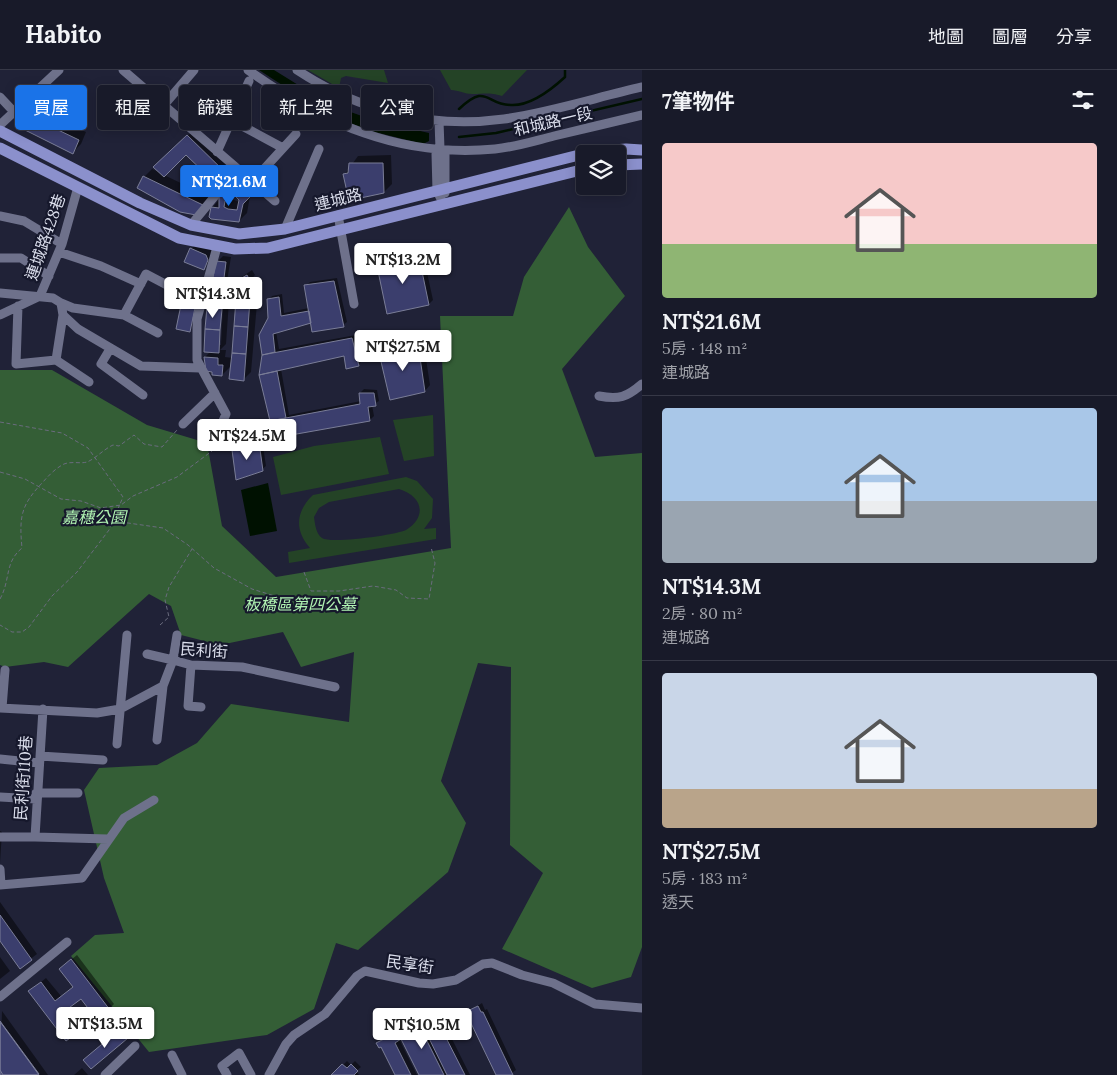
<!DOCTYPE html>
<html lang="zh-TW">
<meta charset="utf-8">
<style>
body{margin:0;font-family:Lora,"Noto Sans TC",serif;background:#252735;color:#f1f3f6;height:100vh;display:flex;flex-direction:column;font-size:19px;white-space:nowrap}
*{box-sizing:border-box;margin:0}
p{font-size:16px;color:#9fa1a8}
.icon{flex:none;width:28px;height:28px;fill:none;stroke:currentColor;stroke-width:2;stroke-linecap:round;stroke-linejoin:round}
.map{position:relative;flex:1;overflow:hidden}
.side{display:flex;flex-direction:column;background:#181a29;width:475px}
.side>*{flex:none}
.guide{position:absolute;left:15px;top:15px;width:475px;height:45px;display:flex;gap:10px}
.fabs{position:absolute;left:576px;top:75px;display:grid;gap:10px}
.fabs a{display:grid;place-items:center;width:50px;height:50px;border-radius:5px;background:#181a29;box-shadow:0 2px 12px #0003,0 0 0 1px #363846;font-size:25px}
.price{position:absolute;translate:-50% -42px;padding:0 11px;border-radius:5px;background:#fff;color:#222;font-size:16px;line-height:32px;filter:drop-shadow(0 1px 2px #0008)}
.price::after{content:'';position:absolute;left:50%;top:30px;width:15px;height:11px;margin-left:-8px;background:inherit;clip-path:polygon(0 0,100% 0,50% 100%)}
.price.on{background:#1a73e8;color:#fff}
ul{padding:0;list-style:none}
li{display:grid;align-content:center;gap:10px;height:265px;padding:0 20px}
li+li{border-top:1px solid #363846}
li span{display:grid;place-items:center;height:155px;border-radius:5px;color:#555}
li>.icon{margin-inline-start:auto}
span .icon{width:90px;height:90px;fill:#fffc;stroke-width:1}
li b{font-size:21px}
h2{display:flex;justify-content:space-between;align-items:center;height:60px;padding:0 20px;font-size:21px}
.pill{padding:0 18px;border-radius:5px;background:#181a29;box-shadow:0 2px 12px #0003,0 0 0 1px #363846;font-size:18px;line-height:45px}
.pill.on{background:#1a73e8;color:#fff}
header{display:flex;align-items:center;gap:30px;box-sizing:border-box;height:70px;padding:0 25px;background:#181a29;border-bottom:1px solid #363846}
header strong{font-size:24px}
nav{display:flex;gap:28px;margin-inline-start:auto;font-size:18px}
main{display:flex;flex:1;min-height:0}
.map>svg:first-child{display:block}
.green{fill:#244326;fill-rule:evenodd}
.forest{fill:#345e36}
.water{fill:#001101}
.shadow{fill:#0007;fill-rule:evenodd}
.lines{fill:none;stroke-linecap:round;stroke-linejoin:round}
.stream{stroke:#001101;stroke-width:2.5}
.building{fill:#3b3e6d;stroke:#7a7d97}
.path{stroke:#6a6c7e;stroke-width:1;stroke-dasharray:4 2.5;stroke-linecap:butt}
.minor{stroke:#6e718b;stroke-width:9}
.major{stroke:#8b90cc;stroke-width:11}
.labels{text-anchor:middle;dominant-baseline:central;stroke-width:4.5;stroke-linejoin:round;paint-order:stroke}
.street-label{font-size:16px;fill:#daddeb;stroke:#16182c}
.park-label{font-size:16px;font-style:italic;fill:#b0f3b2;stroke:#16182c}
</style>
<header>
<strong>Habito</strong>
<nav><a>地圖</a><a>圖層</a><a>分享</a></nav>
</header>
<main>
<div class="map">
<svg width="642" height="1005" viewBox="0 0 642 1005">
<rect width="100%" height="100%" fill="#202237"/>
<path class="green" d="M308,0h76l4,13 -42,-7 -5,2 -2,10z
M440,0h87l-25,26c-14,-4 -17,-2 -30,-2 -7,0 -14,-4 -21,-4z
M433,345l1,41 -30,5 -11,-41z
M380,367l9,37 -108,21 -8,-38 41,-11z
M406,407l11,4 16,18 -1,19 -8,11 12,-1v11l-147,24 -1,-11 22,-4c-16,-18 -14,-37 3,-53zM399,419c23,7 29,27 7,41 -10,5 -75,14 -84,8 -6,-4 -7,-14 -8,-21l5,-9 10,-6z"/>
<path class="forest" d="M569,137l19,40 37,49 -63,73 33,88 47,-4v494l-11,30 -39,11 -90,-39 41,-76 -33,-28 1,-178 -33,-4 -37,118 25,42 -18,49 -90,78 -22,-7 -22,66 -47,26 -118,17 -78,-96 24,-21 29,-2 -20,-55 -20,-88 15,-22 58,-3 40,-22 34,-39 118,18 5,-70 -53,15 -18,-35 -63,13 -39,-10 -10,-29 -22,-12 -81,73 -24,-5 -39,5 -5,-2v-295h52l95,55 60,18 15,83 54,51 175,-29 -11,-232h73l11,-39z"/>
<path class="water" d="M259,0h15l42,26 26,13 34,12 53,12v8l-6,3 -48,-12 -45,-16z
M268,413l9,48 -27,5 -9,-46z"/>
<path class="shadow" d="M58,19l8,9 -17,16 37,18 -5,12 -8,8 -49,-23 6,-13z
M196,58l38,38 -25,25 1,-14 -24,-24 -22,22 46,22 -6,9 -60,-29 8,-8 9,4 -6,-6z
M391,85l1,29 -8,8 -30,-1 -9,-17 13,-18z
M236,111l4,5 -7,7 -4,-5z
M251,111l7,7 -8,8 -3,17 -8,8 -27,-13 15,-18 5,5 -1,4 9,3 1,-2 -5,-4z
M199,171l15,7 -3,12 -8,8 -12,-19z
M423,184l10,46 -4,4 -41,8 -9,-46 3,-3z
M223,186l8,1 -4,24 6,2 19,-13 3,5 -9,10 -19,12 -8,-2 -3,3 1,-36z
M337,208l10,44 -4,3 -31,-3 -36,9 3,18 77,-14 6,26 -4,4 -13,-10 -64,14 8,46 72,-14 -1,-8 4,-4 13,1 2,11 -7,4 2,11 -4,4 -95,16 -15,-61 10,-57 -1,-18 3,-4 10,-2 2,19 25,-5 -3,-22 4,-4z
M246,221l12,1 -7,80 -8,8 -11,-15 -10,10 -9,-4 -8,-14 6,-6 -3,-43 8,-8 13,1 -3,43 -6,6h6l-1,7 8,1 5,-59zM221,232l2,1 -2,42h-3z
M192,223l11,2 -6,27 -8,8 -6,-29z
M423,269l7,46 -5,6 -44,-38 5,-5z
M262,369l4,27 -4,3 -29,-18 4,-4z
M0,761l2,1 -2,31z
M0,832l37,52 -17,13 -20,-28z
M77,885l37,49 -5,5 -28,-12 -14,11 14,19 -15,12 -36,-48 16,-13 15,18 13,-10 -8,-22z
M0,887l10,14 -10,8z
M482,933l3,7 2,-1 29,61 -7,5h-12l-28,-58 -4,-3z
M2,941l46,64h-45l-3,-4z
M436,942l5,10 2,-1 27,54h-49l-19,-37 -3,1 18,36h-21l-15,-30 -3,-2z
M125,956l6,7 -4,4 -38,20z
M347,991l4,4 4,-4 6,6 -5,4 3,4h-26z
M82,998l6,7h-14z"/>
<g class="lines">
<path class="stream" d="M459,39c29,-27 26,-4 52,-4 19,1 41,-16 54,-28v-7
M459,67l37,-4 146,-34"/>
</g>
<path class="building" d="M50,26l9,10 -16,15 -9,-10z
M29,46l50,24 -6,14 -50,-25z
M187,65l40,39 -18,19 -8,-8 8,-8 -23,-22 -22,22 -11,-10z
M349,93h34l1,30 -33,7 1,-8h-5l-4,-18 5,-1z
M143,106l60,29 -7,10 -16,-3 -43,-24z
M227,118l6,6 -8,7 -1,6 4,2 9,1 2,-10 -4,-4 7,-8 9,8 -8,8 -4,18 -28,-3 -2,-2 2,-10 8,1v-11z
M190,178l16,7 2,5 -4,10 -20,-8z
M419,187l10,48 -42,9 -10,-48z
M216,191l10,1 -3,24 3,1 21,-12 3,6 -5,3 1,2 -18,12 -11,-2 -1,3h-7z
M334,211l10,46 -32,5 -8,-47z
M279,227l2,19 28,-5 2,12 -38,11 2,18 -13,3 -3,-20 9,-17 -1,-19z
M236,229l14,1 -2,27 -14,-1z
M182,230l14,3 -6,29 -14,-3z
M207,237l15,2 -2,21 -15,-1z
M234,256l14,1 -2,27 -14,-1z
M205,259l15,1 -1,23 -15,-1z
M352,268l7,28 -13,3 -2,-13 -85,19 3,-20z
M418,274l7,48 -35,8 -11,-47z
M232,283l14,1 -2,27 -15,-2z
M204,287l14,1v7h5l-1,11 -10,-1v-3l-6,-1z
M277,301l9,47 -16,3 -11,-46z
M359,323h15l2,13 -8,1 2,14 -96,17 -4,-17 90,-17z
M259,372l4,29 -27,9 -4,-30z
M0,845l32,45 -12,9 -20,-28z
M71,889l39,51 -13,10 -16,-21 -19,14 15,20 -11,8 -38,-50 13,-9 14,19 18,-14 -14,-18z
M478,936l3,6h2l30,63h-17l-27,-56 -3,1 -3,-7z
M432,945l5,10 2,-1 26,51h-18l-23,-47 -3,1 23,46h-25l-18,-36 -6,4 16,32h-16l-14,-28 -2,1 -3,-5z
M0,951l39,53 -1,1h-35l-3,-5z
M0,953h1l38,52h-39z
M120,959l8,9 -37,31 -8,-9z
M342,994l5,4 4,-4 7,7 -4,4h-23z"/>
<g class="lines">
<path class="path" d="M0,352l62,11 26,15 35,49 -14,33 -32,42 -25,24 -23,31 -7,5h-10l-12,-7
M0,402l25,7 36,20 20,2 20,7 20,-3 12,-9 44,-19 35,-26v-4
M114,451l49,7 25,17 26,23 38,21 55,17
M304,502l7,19h28l34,-5 23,4 11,8 22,1 6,-36 -4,-16
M0,529c11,-20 4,-36 22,-51 -3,-32 -1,-43 21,-66 6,-7 13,-14 21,-18 8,-3 16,0 23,-2 8,-3 17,-13 26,-17l6,1 15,-11 10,9 18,3 15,-17
M160,555l9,-8 -4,-17 4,-13 23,-38"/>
<path class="minor" d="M123,0l152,131
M248,0c76,54 152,88 247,79 20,-2 39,-8 59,-13 29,-7 59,-14 88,-21
M297,0c62,41 133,59 207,49 44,-6 94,-22 138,-32
M0,27l15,16
M164,35l30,-35
M231,50l52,28
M439,51l1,28
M0,55l59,-55
M440,79l-4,5 1,37 6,12
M440,79l5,6v38
M217,82l32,-71
M252,112l44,-48
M338,145l16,89
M0,146l24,5 38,23
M191,155l33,-40 17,-13
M285,159l34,-80
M59,182l42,14 40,18
M0,188h21l28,18
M0,223l53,5 8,5 2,12 15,14 63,37 59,2
M40,226l22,-52 16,-57
M61,233l12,5 51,7
M18,236l-2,58 40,-4
M0,245l38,-18
M63,245l-7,45 33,22
M158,263l-34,-18 22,-41 55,29
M110,279l-9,15 42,31
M599,326c20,4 28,1 43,-12
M183,354l32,-31
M215,369l11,-25 -29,-54v-41l20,-72
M147,584l26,6 4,-25
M191,595l-3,41 13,1
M0,638l97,5 23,-4 43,-23 10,-26 18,5 51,2 93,20
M2,638l3,-38
M43,639l-8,128 73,2
M157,670l6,-54
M117,674l10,-109
M40,686l63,4
M0,689l39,4
M36,723h42
M0,727l36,2
M0,767h35
M0,799l1,16
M0,815l82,-7 42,-60 30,-18
M0,927l67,-55
M172,985l10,20
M105,1005l30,-29
M227,1005l-5,-9 17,-13 12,22
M269,1005l17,-31 8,-9 31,-21 32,-38 8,-5 54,12 14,1 23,-4 27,-16 9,-1 30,12 31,8 42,21 47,4"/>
<path class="major" d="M0,61l140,72 51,22 48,9 46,-5 306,-77 35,-3 16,1
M0,78l179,90 56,11 33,-1 317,-79
M618,95l24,-1"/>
</g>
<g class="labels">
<g class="street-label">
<text transform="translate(553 51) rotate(-13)">和城路一段</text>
<text transform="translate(338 129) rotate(-14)">連城路</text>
<text transform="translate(45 167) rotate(-71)">連城路428巷</text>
<text transform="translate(204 580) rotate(4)">民利街</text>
<text transform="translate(23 708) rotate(-86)">民利街110巷</text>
<text transform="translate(410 894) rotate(8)">民享街</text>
</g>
<g class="park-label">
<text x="94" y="447">嘉穗公園</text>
<text x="300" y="534">板橋區第四公墓</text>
</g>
</g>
</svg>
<div class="fabs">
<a><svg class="icon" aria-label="layers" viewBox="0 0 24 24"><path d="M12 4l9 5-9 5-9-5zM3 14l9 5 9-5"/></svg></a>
</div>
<b class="price on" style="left:229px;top:137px">NT$21.6M</b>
<b class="price" style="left:403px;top:215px">NT$13.2M</b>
<b class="price" style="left:213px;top:249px">NT$14.3M</b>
<b class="price" style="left:403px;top:302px">NT$27.5M</b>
<b class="price" style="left:247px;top:391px">NT$24.5M</b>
<b class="price" style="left:105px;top:979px">NT$13.5M</b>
<b class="price" style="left:422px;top:980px">NT$10.5M</b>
<div class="guide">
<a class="pill on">買屋</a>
<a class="pill">租屋</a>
<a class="pill">篩選</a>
<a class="pill">新上架</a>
<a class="pill">公寓</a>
</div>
</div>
<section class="side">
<h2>7筆物件<svg class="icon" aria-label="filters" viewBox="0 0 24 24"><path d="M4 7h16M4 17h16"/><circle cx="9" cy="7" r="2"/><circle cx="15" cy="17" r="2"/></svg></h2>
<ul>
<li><span style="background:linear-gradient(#f6c9c9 65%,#8fb573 0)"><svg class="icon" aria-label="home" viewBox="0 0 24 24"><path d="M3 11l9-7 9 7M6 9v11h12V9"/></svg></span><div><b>NT$21.6M</b><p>5房 · 148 m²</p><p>連城路</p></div></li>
<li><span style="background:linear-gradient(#a9c7e8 60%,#9aa5b1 0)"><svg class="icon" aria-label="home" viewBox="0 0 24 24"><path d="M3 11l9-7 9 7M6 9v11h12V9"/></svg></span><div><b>NT$14.3M</b><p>2房 · 80 m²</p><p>連城路</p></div></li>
<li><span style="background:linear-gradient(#c9d6e8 75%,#b9a48a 0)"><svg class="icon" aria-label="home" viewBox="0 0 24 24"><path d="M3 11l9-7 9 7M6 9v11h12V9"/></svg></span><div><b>NT$27.5M</b><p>5房 · 183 m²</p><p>透天</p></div></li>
</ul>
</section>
</main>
